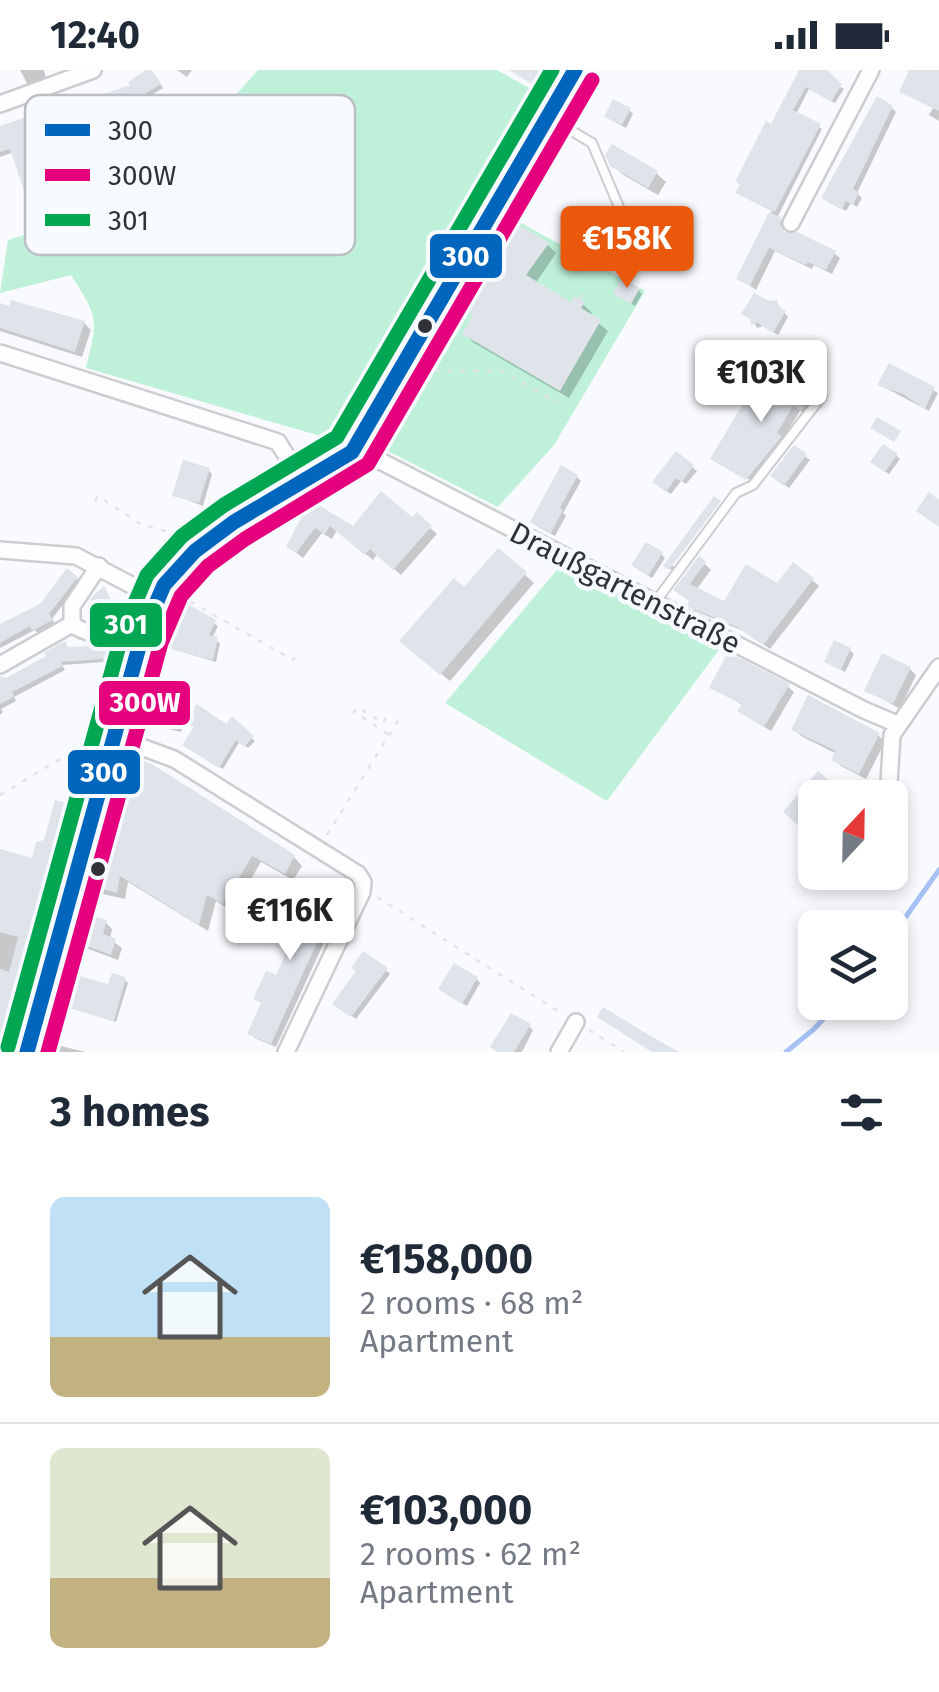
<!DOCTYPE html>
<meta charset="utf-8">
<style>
body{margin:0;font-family:"Fira Sans",sans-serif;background:#f2f2f3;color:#1f2937;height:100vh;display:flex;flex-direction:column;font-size:38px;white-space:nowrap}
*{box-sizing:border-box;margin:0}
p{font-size:32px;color:#747a83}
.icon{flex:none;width:55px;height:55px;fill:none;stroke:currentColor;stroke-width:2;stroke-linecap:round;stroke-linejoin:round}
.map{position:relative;height:982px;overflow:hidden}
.drawer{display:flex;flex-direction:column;background:#fff;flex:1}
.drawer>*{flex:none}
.needle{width:65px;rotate:22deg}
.tools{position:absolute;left:798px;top:710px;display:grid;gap:20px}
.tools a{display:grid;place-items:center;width:110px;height:110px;border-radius:15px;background:#fff;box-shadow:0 5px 15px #0003;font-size:50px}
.price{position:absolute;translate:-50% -85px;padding:0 22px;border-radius:10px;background:#fff;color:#222;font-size:32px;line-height:65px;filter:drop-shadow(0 2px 5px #0008)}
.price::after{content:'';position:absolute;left:50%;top:60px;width:30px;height:22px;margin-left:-15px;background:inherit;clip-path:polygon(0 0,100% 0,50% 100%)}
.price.selected{background:#ea580c;color:#fff}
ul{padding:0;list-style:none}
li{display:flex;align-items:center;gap:30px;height:250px;padding:0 50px}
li+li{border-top:2px solid #e0e1e3}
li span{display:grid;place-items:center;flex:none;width:280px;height:200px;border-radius:15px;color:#555}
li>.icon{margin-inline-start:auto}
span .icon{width:120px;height:120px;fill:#fffc;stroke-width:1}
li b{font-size:42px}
h2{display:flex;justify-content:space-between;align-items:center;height:120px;padding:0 50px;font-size:42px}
.status{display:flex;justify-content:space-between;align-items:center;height:70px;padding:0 50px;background:#fff;direction:ltr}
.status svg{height:28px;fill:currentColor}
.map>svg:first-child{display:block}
.green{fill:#bff1da}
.shadow{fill:#0003}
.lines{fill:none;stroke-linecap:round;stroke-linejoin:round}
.stream{stroke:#a7c1f5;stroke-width:5}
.building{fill:#dfe3ea}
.service-casing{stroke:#cbcdd0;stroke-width:12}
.minor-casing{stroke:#cbcdd0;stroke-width:20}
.path{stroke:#e4e4e5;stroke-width:2.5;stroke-dasharray:5 8;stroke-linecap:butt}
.service{stroke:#fefeff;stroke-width:8}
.minor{stroke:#fefeff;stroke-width:15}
.bus-1-casing{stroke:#f7fafe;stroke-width:22}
.bus-2-casing{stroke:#f7fafe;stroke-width:22}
.bus-3-casing{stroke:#f7fafe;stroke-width:22}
.bus-1{stroke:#0065bd;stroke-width:15}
.bus-2{stroke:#e5007d;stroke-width:15}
.bus-3{stroke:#00a651;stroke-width:15}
.bus-dot{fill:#303237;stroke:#f7fafe;stroke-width:4}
.labels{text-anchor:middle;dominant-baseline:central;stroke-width:9;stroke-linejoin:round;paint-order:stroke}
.street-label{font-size:30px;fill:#303237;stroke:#f7fafe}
.key{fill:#f7fafe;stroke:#bbbec2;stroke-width:2.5}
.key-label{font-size:28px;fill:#303237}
.line-badge{stroke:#f7fafe;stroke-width:4}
.badge-label{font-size:28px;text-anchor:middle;font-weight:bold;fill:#fff}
</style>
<div class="status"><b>12:40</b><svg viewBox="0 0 49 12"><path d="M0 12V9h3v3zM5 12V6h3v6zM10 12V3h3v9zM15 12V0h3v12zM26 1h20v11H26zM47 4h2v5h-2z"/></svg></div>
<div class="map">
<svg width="939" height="982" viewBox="0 0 939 982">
<rect width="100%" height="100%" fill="#f8fafd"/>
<path class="green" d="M258,0h239l44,25 -203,346 -252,-73c12,-50 13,-49 -15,-93l-71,18 8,-53 75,-23 94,-56z
M510,147l135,74 -91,154 -56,62 -122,-62 105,-188z
M562,494l159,83 -114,154 -162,-98z"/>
<path class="shadow" d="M20,0h24l2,8 -18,7z
M177,0h15l-5,7z
M515,0h38l-11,19z
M802,0h9l33,19 -9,14 -26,-14 -13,25 26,15 -45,89 9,7 -2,7 50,21 6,5 -8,16 -18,-9 -2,4 -37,-18 -19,39 -17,-12 33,-67 -30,-15z
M912,0h27v51l-10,-6 4,-7z
M154,4l9,14 -38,24 6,15 -18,6 -4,-4 -36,9 -4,-4z
M892,38l4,4 -39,81 5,5 -5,9 -6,-4 -5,8 -18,-9z
M629,40l4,4 -7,14 -15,-8z
M25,50l4,4 18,60 -21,7 -12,-39 -14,5v-29z
M612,94l44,9 10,9 -8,13 -36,-21z
M646,154l4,4 -10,24 -21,-14z
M548,175l8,8 -21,31 37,21 11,-1 9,9 -2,3 18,15 -39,67 -95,-55 -9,-9 10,-17 -7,-7z
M638,220l4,4 -7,12 -19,-12z
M776,232l12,15 -10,18 -15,-9 -6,2 -4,-8 16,-16z
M0,236l84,17 7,7 -9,27 -82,-26z
M890,297l48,26 -9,18 -49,-26z
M783,302l41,24 -15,20 -9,-5 -44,73 -43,-26 48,-43z
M794,378l16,12 -21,28 -12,-9z
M676,384l21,17 -11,13 -5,-3 -10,13 -12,-8z
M896,385l4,4 -11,15 -12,-8z
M208,400l4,4 -9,32 -28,-11z
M577,407l4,4 -18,32 3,3 -11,20 -18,-10 -4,-4z
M311,434l42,25 60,-8 4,-5 20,18 -36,41 -24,-21 -4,6 -36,-30 -5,9 -10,-6 -19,25 -14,-11z
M721,435l2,2 -49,65 -7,-6h9z
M499,481l35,32 -84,98 -39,-32z
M661,484l4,4 -13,20 -14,-9z
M705,494l6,6 -15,20 29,15 53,-19 16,-21 25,21 -49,63 -24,-17 -51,-21 -6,-6 2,-3 -15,-12z
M68,501l12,11 -28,37 3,5 -17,9 -3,-3 -35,18v-21l41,-21z
M107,523l15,28 -14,4 -10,-16z
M187,536l31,20 -6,12 8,5 -4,19 -56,-17 23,-25z
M114,577l5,14 -57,4 3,5 -51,27 2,4 -15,8 2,3 -3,3v-28l69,-37z
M850,580l4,4 -9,18 -18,-10z
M910,599l6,6 -16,34 -33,-19z
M713,617h75l6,5 -23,39 -25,-15 -5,-5 3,-5z
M173,624l14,14 -6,24 -25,-6 -14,-14z
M232,650l23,21 -7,7 -8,-7 -17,28 -35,-21 8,-20 -12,-5 42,5z
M794,659l84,6 7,7 -19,37 -25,-13 -7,-6 3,-6 -36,-18z
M129,689l165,98 8,9 -9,14 -32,-18 -29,49 -16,-10 -8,30 -80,-49 -3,17 -22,-5 -9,-9z
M819,705l25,23h-29v34l-3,3 -26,-23z
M69,737l8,14 -64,231h-13v-201l34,10z
M334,835l5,5 -63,137 -21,-9 -5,-5 13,-29 -7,-6 21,-19 16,-36 -12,-8z
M105,852l7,7 -2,10 12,9 -4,12 -32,-12 -7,-7z
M386,900l4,4 -34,45 -17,-12z
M477,909l3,4 -13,23 -22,-13z
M125,910l3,3 -12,39 -54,-17z
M529,956l4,4 -11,22h-26z
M53,974l32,8h-34z"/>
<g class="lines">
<path class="stream" d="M890,869l49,-69
M786,982l28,-23 25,-27"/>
</g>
<path class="building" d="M146,0h6l9,14 -38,23 5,16 -21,8 -2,-5 -38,9 -8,-31 23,-6 1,3 47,-16 -2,-3z
M509,0h40l-11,18z
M799,0h28l15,14 -11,18 -25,-15 -13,23 28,14 -46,88 -40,-19 5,-9 -5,-2 31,-61 5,3z
M909,0h30v41l-40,-19z
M877,26l16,10 -40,83 6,3 -6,13 -7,-4 -4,8 -21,-11z
M613,29l18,9 -9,17 -18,-8z
M26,47l20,70 -21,7 -15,-45 -10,3v-26z
M612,74l46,27 -10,17 -38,-22 -5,-11z
M627,140l21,12 -13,28 -23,-15z
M769,142l12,5 -1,7 5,8h12l39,19 -10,19 -18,-8 -2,3 -37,-17 -19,38 -14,-7z
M516,153l33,20 -23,32 45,27 3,-6 11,6 -4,6 20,12 -41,71 -98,-57 11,-19 -8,-4z
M622,208l18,10 -9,16 -18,-10z
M754,223l15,8 8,-1 2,7 7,4 -13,22 -15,-10 -7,2 -1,-6 -9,-5z
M11,230l74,21 -10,31 -75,-24v-25l9,3z
M889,293l46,24 -10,22 -22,-15 -26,-9z
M782,298l37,20 -18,23 -8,-5 -16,27 5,3 -36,44 -36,-21 34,-57 16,9z
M877,347l24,14 -7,11 -24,-14z
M883,374l15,10 -13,18 -15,-10z
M794,375l13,9 -23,32 -14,-10z
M676,381l18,14 -12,17 -6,-4 -10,14 -14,-10z
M183,390l27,8 -11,35 -27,-7z
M561,395l17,10 -18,33 3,2 -12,23 -21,-11z
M381,421l31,26 5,-5 15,14 -39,44 -23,-21 -5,6 -35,-29 -5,8 -10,-6 -19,25 -10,-6 24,-47 43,26z
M929,422l10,8v27l-23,-16z
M714,426l7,5 -52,69 -6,-4z
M646,472l17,10 -15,24 -17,-11z
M498,478l29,24 -87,103 -41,-34 55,-63 10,9z
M699,486l7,6 -16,22 34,17 22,-37 31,19 16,-21 21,16 -51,67 -26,-18 -51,-21 3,-5 -16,-11z
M67,498l11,9 -29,37 4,6 -21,11 -2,-5 -30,17v-19l40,-20z
M104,516l16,31 -9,5h-9l-3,-13 -3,1 -6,-11z
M186,533l30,17 -7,15 9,2 -5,23 -55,-14 8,-32 15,3z
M834,570l17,8 -10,22 -17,-8z
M65,571l3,6 47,-2 1,13 -55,4 2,4 -51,26 2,5 -14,7v-28l6,2 40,-22 -2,-3z
M728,582l62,32 -26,43 -27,-16 5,-7 -33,-16z
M882,583l29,14 -18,37 -29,-13z
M147,614l27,8 -7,27 -28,-7z
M808,625l72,38 -21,41 -28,-14 5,-9 -45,-21z
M197,634l29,20 6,-8 22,20 -10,11 -8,-7 -17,28 -37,-23 12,-18 -13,-4z
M127,686l25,8 143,91 -10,19 -33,-18 -29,48 -16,-9 -8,30 -79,-49 -3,17 -25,-7z
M818,701l22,19 -7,8h-18v20l-11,12 -21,-18z
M55,730l16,4 -3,9 6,2 -67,237h-7v-83l9,3 9,-35 -18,-5v-83l32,9 4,-16 8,-2z
M304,817l31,16 -64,141 -24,-10 14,-31 -8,-4 13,-28 10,4 15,-33 -13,-7z
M85,844l22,6 -4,14 13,5 -5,16 -35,-13z
M363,881l25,17 -37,49 -19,-13 24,-33 -5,-3z
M454,893l24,14 -16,27 -24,-15z
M68,903l40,11 4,-11 14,4 -12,44 -55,-16z
M603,937l41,25 35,20h-27l-55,-35z
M511,943l20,11 -17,28h-16l-8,-5z"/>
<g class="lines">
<g class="service-casing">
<path id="service" d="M548,47l44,26 27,64 -24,42
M656,531l80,-108 17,-8 69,-89"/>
</g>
<g class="minor-casing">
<path id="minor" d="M0,34l93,-34
M791,153l80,-153
M0,283l278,89 25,41
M355,378l509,262 33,14
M0,480l76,6 59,31 23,7
M72,554c21,17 45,5 70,12
M72,554v-18l27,-40
M0,595l72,-41
M114,667l60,22 184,115 5,8 -1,10 -76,160
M888,728l4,-63 47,-68
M27,982l115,-416 22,-51 31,-34 39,-29 118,-70 223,-382
M559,982l17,-30"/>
</g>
<path class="path" d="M580,229l4,-7
M424,292l15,9h64l55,32
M95,431l3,-5 44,29 27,7 14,10
M179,525l114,65 3,-5
M388,664l-34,-22 3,-5 26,16 6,-10
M0,725l97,-58
M327,765l72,-116
M377,827l184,116
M589,960l35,22"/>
<use href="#service" class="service"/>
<use href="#minor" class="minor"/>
<g class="bus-1-casing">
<path id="bus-1" d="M27,982l115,-416 22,-51 31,-34 39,-29 118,-70 223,-382"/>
</g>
<g class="bus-2-casing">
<path id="bus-2" d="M48,982l113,-409 20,-47 27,-30 37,-27 123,-75 224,-384"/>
</g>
<g class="bus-3-casing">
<path id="bus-3" d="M8,977l115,-416 24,-56 35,-39 42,-31 113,-68 215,-367"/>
</g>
<use href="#bus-1" class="bus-1"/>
<use href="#bus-2" class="bus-2"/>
<use href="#bus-3" class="bus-3"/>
</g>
<g class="bus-dot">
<circle cx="425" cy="256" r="9"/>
<circle cx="98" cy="799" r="9"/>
</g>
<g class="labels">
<g class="street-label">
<text transform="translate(625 518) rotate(27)">Draußgartenstraße</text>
</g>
</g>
<rect x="25" y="25" width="330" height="160" rx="15" class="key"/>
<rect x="45" y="54" width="45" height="12" fill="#0065bd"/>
<rect x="45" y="99" width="45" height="12" fill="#e5007d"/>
<rect x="45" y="144" width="45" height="12" fill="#00a651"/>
<g class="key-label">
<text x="108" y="70">300</text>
<text x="108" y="115">300W</text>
<text x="108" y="160">301</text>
</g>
<g class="line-badge">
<rect x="428" y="162" width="76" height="48" rx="10" fill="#0065bd"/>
<rect x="88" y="531" width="76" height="48" rx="10" fill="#00a651"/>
<rect x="97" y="609" width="95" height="48" rx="10" fill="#e5007d"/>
<rect x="66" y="678" width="76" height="48" rx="10" fill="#0065bd"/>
</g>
<g class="badge-label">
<text x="466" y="196">300</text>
<text x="126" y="564">301</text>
<text x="145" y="642">300W</text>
<text x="104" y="712">300</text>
</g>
</svg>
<div class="tools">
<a><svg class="needle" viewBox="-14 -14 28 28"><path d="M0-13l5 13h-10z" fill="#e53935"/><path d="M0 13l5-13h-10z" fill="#747a83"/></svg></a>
<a><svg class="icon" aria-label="layers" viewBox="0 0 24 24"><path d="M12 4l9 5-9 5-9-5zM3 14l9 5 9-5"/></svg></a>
</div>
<b class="price selected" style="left:627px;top:221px">€158K</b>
<b class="price" style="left:761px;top:355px">€103K</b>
<b class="price" style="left:290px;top:893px">€116K</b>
</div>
<section class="drawer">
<h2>3 homes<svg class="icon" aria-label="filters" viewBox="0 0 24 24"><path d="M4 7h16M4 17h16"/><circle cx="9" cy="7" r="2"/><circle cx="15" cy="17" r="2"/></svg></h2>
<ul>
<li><span style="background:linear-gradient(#bfe0f5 70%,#c2b280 0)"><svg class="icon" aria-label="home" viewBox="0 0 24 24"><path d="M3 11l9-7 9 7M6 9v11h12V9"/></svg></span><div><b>€158,000</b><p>2 rooms · 68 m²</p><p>Apartment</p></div></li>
<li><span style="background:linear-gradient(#dfe7d0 65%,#c2b280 0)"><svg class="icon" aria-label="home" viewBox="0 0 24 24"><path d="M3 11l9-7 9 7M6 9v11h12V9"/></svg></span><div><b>€103,000</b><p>2 rooms · 62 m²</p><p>Apartment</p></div></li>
</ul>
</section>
